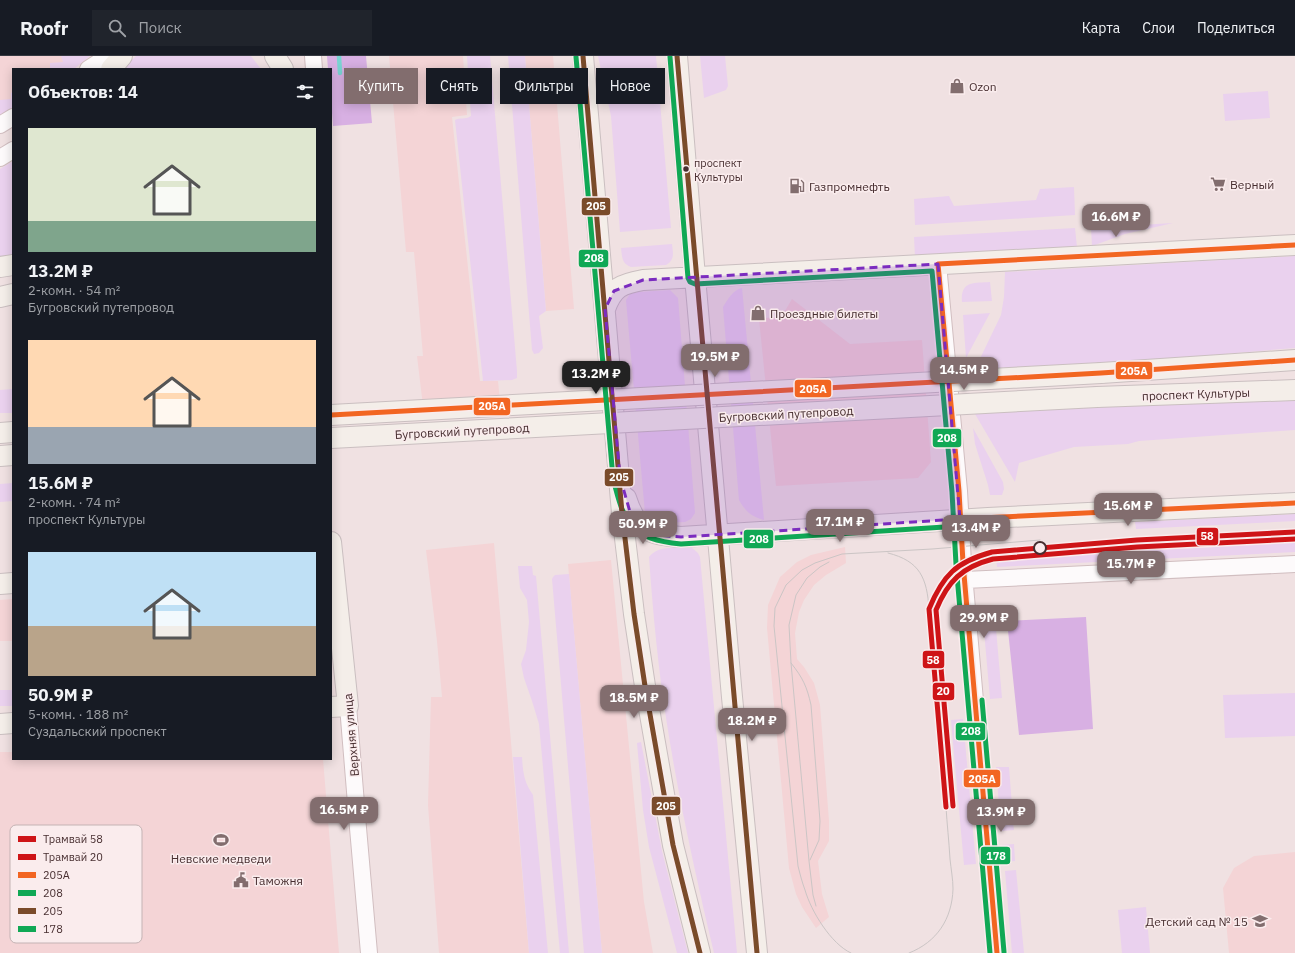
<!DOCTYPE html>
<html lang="ru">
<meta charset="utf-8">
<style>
body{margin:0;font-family:"IBM Plex Sans",sans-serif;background:#20242c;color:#f1f3f6;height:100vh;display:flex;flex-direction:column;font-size:15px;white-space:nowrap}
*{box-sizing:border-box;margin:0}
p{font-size:13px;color:#9ea1a6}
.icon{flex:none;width:22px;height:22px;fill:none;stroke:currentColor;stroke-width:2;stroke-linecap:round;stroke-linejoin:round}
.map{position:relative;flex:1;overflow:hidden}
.sheet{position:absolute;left:12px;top:12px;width:320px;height:692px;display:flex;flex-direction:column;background:#171b24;border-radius:0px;box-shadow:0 2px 10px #0003}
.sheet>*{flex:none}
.hud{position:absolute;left:344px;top:12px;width:380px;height:36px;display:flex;gap:8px}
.price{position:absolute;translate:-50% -34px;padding:0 9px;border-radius:8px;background:#826d6e;color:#fff;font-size:13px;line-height:26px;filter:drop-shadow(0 1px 2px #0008)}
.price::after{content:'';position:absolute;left:50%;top:24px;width:12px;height:9px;margin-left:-6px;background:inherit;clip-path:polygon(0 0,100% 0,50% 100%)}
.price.active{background:#222;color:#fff}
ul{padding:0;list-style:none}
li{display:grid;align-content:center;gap:8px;height:212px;padding:0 16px}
li span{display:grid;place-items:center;height:124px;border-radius:0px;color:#555}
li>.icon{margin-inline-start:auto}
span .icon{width:72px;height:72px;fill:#fffc;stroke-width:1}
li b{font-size:17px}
h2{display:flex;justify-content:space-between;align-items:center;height:48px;padding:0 16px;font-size:17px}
.chip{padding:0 14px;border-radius:0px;background:#171b24;box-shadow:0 2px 10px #0003;font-size:14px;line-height:36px}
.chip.active{background:#826d6e;color:#fff}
header{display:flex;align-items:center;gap:24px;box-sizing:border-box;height:56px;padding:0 20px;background:#171b24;border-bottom:1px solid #363941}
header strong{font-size:19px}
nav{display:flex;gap:22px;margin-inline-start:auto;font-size:14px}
.search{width:280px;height:36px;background:#20242c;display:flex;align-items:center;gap:10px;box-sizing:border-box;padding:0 14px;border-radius:0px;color:#9ea1a6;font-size:15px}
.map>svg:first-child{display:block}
.built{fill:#f4d4d6}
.green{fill:#ead1ee}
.forest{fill:#d8b0e3}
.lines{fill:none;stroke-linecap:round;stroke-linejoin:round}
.stream{stroke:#7ad3d2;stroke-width:4.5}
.minor-casing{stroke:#d1bec0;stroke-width:18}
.major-casing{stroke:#cabfc0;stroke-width:22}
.minor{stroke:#fdfafb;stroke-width:16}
.major{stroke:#f4eee9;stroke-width:20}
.tram{stroke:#cbc5c5;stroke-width:1}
.major-bridge-casing{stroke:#cabfc0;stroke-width:22;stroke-linecap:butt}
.major-bridge{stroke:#f4eee9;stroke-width:20}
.bus-1-casing{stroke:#faeced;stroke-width:8}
.bus-2-casing{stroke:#faeced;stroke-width:8}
.bus-3-casing{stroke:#faeced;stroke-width:8}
.bus-4-casing{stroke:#faeced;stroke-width:8}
.bus-1{stroke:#f26522;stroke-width:5}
.bus-2{stroke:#10a855;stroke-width:5}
.bus-3{stroke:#7a4b2a;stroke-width:5}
.bus-4{stroke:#10a855;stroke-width:5}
.tram-1-casing{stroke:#faeced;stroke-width:8}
.tram-2-casing{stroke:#faeced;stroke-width:8}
.tram-1{stroke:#ce1417;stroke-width:5}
.tram-2{stroke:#ce1417;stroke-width:5}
.marked{fill:#7b2cbf;fill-opacity:0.2;stroke:#7b2cbf;stroke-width:3;stroke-dasharray:8 5;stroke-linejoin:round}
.bus-dot{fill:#472e30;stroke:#faeced;stroke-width:1.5}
.stop-dot{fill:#faeced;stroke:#472e30;stroke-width:2}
.labels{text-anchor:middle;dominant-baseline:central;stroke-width:3;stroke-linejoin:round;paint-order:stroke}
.bus-label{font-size:11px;fill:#472e30;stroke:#faeced;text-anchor:start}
.poi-label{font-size:12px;fill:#472e30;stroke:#faeced;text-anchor:start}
.street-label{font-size:12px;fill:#472e30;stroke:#faeced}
.key{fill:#faeced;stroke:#c4b3b4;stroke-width:1}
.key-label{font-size:11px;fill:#472e30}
.line-badge{stroke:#faeced;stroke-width:1.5}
.badge-label{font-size:11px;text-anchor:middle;font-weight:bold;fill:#fff}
</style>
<header>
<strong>Roofr</strong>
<div class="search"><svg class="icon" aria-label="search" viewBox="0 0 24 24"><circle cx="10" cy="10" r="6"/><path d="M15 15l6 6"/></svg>Поиск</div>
<nav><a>Карта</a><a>Слои</a><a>Поделиться</a></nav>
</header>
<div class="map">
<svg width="1295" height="897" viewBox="0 0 1295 897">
<rect width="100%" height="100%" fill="#f0e1e2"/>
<path class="built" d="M0,0h90l-16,13h-61v42l-13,7z
M389,0h74l4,59 -15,2 28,264h18l2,20 -77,5 -6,-50h6l-9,-104h-8z
M525,0h28l21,253 -28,2z
M792,243l58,45 72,-4 9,122 -13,16 -142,8 -17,-167 23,-3z
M494,487l35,410h-90l-11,-148 3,-108h11l-5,-56 -11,-91z
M845,491l1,16 -20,12 -12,10 -10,15 -5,12 -4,21 2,26 7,8 10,16 6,22 9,116v20l-11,20 4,33 7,23 -13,11 -14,-21 -6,-13 -7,-26 -22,-240 1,-23 12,-28 17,-15 14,-7z
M611,504l33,342 9,51h-51l-34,-389z
M13,543v42h-13v-41z
M0,696h13v7h310l16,194h-339z
M1295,796v101h-66l-6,-65 11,-20 20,-12z"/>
<path class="green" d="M61,0h29l-16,13h-24v-6l13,-1z
M136,0h115l10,13h-135l2,-5z
M467,0h23l27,315v7l-5,2 -29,1 -28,-261c5,-3 10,0 16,-4z
M508,0h17l21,255 -7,5 4,32 -4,5 -5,1 -2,-4z
M598,0h58l15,172 -51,4 -9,-116z
M700,0h25l3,30 -2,4 -22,8z
M1268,35l2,27 -45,3 -2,-27z
M13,36v19l-13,7v-18l11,-1v-6z
M13,105v96l-13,3v-91z
M1074,131l1,28 -160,10 -1,-26 35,-3 5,10 82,-6 4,-11z
M1173,167l-48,11 -33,12 -1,-18z
M1075,172l2,19 -162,10 -1,-20z
M672,188c1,9 3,16 -6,21l-35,2c-9,-3 -9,-10 -10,-19z
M1295,200v92l-203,17 -118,6 27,-56 3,-18 1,-25z
M990,226l2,19 -30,1c-2,-21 12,-19 28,-20z
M742,232l22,232c-12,-3 -19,-9 -25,-20l-16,-193c5,-8 10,-17 19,-19z
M670,234l8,8 17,215 -4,6 -6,3 -28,1 -7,-3 -5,-7 -19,-213 4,-6 8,-2z
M990,257l-24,45 -3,-43z
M13,333v24h-13v-23z
M1295,345v29l-156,11 -11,3 -54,3 -55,16 -4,19 -40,-68 121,-8 46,-4z
M973,372l30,54 1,7 -2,6h-12l-2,-10 -13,-41z
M13,427v18l-13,1v-18z
M1295,458v7l-159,8 -1,-7z
M1295,479v17l-298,15 -1,-11 140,-12z
M691,491l7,6 2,4 37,396h-23c-18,-76 -35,-152 -47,-229 -9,-56 -14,-111 -18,-167 9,-12 28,-9 42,-10z
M518,510h14l1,9 3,1 33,377h-9l-21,-229 -7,-23 -8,-23 -3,-14 5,-14 3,-28 -2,-22 -7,-12z
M569,518l33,379h-18l-32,-374 1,-2 2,-2z
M995,561l7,81 -12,1 -7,-80z
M0,634h13v16h-13z
M1295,637v43l-70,2 -2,-43z
M963,663l13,145 -12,1 -13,-145z
M641,686l21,109 26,102h-11l-28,-106 -6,-37 -6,-67z
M513,701h9c1,16 2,25 11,38l15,158h-19z
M996,711h13l3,39 -10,1 2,17 9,-1 1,7 -13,1z
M1014,788l1,17 -11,1 -2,-17z
M1016,814l8,83h-12l-7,-82z
M1146,851l4,46h-28l-4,-43z"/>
<path class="forest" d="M327,0h39l6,67 -39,3 -2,-26v-31h-3z
M1086,561l7,112 -74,6 -12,-114z"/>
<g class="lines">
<path class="stream" d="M339,0l1,17"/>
<g class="minor-casing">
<path id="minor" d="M313,0l1,13
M88,13l20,-13
M0,69l13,-8
M0,102l13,-8
M938,208l21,227 4,72 34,390
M965,524l330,-16
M348,650l10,122 11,125"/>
</g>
<g class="major-casing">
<path id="major" d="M275,0l8,13
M583,0l39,457 12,101 11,72 28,159 27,108
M677,0l18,221 37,420 25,256
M111,13l11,-13
M0,211l13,-2
M0,241l13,-3
M605,253c8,-22 16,-25 38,-29l652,-35
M1101,317l194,-13
M1097,341l198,-7
M0,377l13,-1
M0,400l13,-1
M626,442c10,32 23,37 55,39l307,-19 307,-15
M331,486l17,164 -17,1
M0,528l13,-1
M0,668l13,-1"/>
</g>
<use href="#minor" class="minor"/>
<use href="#major" class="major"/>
<path class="tram" d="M888,497c32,8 39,25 41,56
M791,607c12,15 16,24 20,42l9,116 -1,19 -9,20
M816,850l-3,-11 -4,-34 -18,-198 -2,-38 7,-30 11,-17 13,-11 9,-5
M851,897c-20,-9 -40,-42 -46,-63 -3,-8 -5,-16 -7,-24l-24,-240 1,-18 11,-23 16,-15 13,-7 27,-9 90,-5 108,-9
M909,897c28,-11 43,-34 44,-64 0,-10 -2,-20 -3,-30 -1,-18 -3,-35 -4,-52"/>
<g class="major-bridge-casing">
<path id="major-bridge" d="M331,359l770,-42
M331,382l766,-41"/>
</g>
<use href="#major-bridge" class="major-bridge"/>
<g class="bus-1-casing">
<path id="bus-1" d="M331,359l770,-42 194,-13
M960,463l335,-16
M997,897l-34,-390 -4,-72 -21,-227 357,-19"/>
</g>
<g class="bus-2-casing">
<path id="bus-2" d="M576,1l37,421c11,46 18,61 68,66l279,-18
M670,1l18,221 2,4 5,2 237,-13 20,221 4,72 34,389"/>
</g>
<g class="bus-3-casing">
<path id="bus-3" d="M583,0l39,457 12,101 11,72 28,159 27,108
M677,0c24,299 51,598 80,897"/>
</g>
<g class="bus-4-casing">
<path id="bus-4" d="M982,644l22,252"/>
</g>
<use href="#bus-1" class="bus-1"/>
<use href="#bus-2" class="bus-2"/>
<use href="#bus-3" class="bus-3"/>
<use href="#bus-4" class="bus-4"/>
<g class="tram-1-casing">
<path id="tram-1" d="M946,751l-17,-198c14,-34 27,-47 63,-57l145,-12 158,-8"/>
</g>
<g class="tram-2-casing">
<path id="tram-2" d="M953,750l-17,-196c12,-29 26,-43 57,-51l144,-12 158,-8"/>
</g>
<use href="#tram-1" class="tram-1"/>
<use href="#tram-2" class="tram-2"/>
</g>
<path class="marked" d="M938,208l22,255 -279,18 -24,-2 -19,-11 -8,-12 -10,-35 -15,-168 9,-18 29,-11z"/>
<defs>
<g id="shop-bare" transform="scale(1.2)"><path d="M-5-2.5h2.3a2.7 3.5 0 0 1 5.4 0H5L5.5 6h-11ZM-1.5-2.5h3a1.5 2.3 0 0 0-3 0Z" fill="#826d6e" stroke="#faeced" stroke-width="2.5" paint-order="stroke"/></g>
<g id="supermarket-bare" transform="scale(1.2)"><path d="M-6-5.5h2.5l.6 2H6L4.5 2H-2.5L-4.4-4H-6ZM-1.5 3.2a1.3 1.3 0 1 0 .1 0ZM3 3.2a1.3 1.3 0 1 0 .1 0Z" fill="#826d6e" stroke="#faeced" stroke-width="2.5" paint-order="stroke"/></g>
<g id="fuel-bare" transform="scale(1.2)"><path d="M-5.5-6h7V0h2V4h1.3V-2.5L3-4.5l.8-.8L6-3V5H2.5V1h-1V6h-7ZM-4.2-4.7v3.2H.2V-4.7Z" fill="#826d6e" stroke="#faeced" stroke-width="2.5" paint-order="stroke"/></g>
<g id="stadium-bare" transform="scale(1.2)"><path d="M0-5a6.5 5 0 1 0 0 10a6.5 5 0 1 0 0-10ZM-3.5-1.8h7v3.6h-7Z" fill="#826d6e" stroke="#faeced" stroke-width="2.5" paint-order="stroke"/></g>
<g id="civic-bare" transform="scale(1.2)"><path d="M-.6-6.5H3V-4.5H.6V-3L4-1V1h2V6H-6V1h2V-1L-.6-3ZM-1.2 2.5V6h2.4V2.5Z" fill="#826d6e" stroke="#faeced" stroke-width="2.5" paint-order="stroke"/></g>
<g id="school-bare" transform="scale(1.2)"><path d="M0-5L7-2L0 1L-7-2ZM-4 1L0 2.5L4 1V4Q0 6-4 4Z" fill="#826d6e" stroke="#faeced" stroke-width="2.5" paint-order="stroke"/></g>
</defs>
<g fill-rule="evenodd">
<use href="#shop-bare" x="957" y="30"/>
<use href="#supermarket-bare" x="1218" y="128"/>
<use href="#fuel-bare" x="797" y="130"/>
<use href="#shop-bare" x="758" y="257"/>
<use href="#stadium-bare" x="221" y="784"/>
<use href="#civic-bare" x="241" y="824"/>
<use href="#school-bare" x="1260" y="865"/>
</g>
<circle class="bus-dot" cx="686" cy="113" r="3.5"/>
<circle class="stop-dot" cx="1040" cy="492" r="6"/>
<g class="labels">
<g class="bus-label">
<text x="694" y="107">проспект<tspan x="694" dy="14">Культуры</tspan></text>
</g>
<g class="poi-label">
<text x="969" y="30">Ozon</text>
<text x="1230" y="128">Верный</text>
<text x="809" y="130">Газпромнефть</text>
<text x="770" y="257">Проездные билеты</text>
<text x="221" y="802" text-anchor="middle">Невские медведи</text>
<text x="253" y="824">Таможня</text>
<text x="1248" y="865" text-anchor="end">Детский сад № 15</text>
</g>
<g class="street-label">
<text transform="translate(1196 338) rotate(-2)">проспект Культуры</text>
<text transform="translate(786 358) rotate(-3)">Бугровский путепровод</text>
<text transform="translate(462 375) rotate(-3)">Бугровский путепровод</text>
<text transform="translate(351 679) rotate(-95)">Верхняя улица</text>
</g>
</g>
<rect x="10" y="769" width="132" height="118" rx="6" class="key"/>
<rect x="18" y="780" width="18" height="6" fill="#ce1417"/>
<rect x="18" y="798" width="18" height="6" fill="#ce1417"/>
<rect x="18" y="816" width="18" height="6" fill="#f26522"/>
<rect x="18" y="834" width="18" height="6" fill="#10a855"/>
<rect x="18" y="852" width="18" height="6" fill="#7a4b2a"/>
<rect x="18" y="870" width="18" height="6" fill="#10a855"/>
<g class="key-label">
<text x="43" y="787">Трамвай 58</text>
<text x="43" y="805">Трамвай 20</text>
<text x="43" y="823">205А</text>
<text x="43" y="841">208</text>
<text x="43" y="859">205</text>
<text x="43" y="877">178</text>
</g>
<g class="line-badge">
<rect x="581" y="141" width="30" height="19" rx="4" fill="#7a4b2a"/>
<rect x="578" y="193" width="31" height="19" rx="4" fill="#10a855"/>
<rect x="1115" y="305" width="38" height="19" rx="4" fill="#f26522"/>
<rect x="794" y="323" width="38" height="19" rx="4" fill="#f26522"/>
<rect x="473" y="341" width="38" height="19" rx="4" fill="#f26522"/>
<rect x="932" y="372" width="30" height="20" rx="4" fill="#10a855"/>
<rect x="604" y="412" width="30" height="19" rx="4" fill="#7a4b2a"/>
<rect x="1196" y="471" width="23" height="19" rx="4" fill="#ce1417"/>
<rect x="743" y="473" width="31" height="20" rx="4" fill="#10a855"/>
<rect x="922" y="594" width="23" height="19" rx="4" fill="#ce1417"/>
<rect x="932" y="626" width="23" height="19" rx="4" fill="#ce1417"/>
<rect x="955" y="666" width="31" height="19" rx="4" fill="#10a855"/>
<rect x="963" y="713" width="38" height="19" rx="4" fill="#f26522"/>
<rect x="651" y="740" width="30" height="20" rx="4" fill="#7a4b2a"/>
<rect x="980" y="790" width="31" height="19" rx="4" fill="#10a855"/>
</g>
<g class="badge-label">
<text x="596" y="154">205</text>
<text x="594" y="206">208</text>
<text x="1134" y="319">205А</text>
<text x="813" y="337">205А</text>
<text x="492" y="354">205А</text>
<text x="947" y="386">208</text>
<text x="619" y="425">205</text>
<text x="1207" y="484">58</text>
<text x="759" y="487">208</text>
<text x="933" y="608">58</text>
<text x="943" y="639">20</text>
<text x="971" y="679">208</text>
<text x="982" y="727">205А</text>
<text x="666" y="754">205</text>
<text x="996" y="804">178</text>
</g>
</svg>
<b class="price" style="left:1116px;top:182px">16.6M ₽</b>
<b class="price" style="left:715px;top:322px">19.5M ₽</b>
<b class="price" style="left:964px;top:335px">14.5M ₽</b>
<b class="price active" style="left:596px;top:339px">13.2M ₽</b>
<b class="price" style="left:1128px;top:471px">15.6M ₽</b>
<b class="price" style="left:840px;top:487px">17.1M ₽</b>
<b class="price" style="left:643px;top:489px">50.9M ₽</b>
<b class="price" style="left:976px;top:493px">13.4M ₽</b>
<b class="price" style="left:1131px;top:529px">15.7M ₽</b>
<b class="price" style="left:984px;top:583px">29.9M ₽</b>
<b class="price" style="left:634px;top:663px">18.5M ₽</b>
<b class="price" style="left:752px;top:686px">18.2M ₽</b>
<b class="price" style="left:344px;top:775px">16.5M ₽</b>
<b class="price" style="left:1001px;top:777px">13.9M ₽</b>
<div class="hud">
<a class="chip active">Купить</a>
<a class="chip">Снять</a>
<a class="chip">Фильтры</a>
<a class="chip">Новое</a>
</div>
<section class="sheet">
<h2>Объектов: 14<svg class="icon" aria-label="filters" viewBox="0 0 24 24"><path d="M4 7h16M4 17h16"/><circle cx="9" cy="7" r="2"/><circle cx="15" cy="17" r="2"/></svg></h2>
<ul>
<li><span style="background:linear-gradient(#dfe7d0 75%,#7fa58c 0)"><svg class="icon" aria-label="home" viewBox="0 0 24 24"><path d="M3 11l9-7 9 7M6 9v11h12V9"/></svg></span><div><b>13.2M ₽</b><p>2-комн. · 54 m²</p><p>Бугровский путепровод</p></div></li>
<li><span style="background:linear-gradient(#ffd9b3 70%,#9aa5b1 0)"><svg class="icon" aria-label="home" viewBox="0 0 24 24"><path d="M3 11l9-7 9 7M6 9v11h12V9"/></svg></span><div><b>15.6M ₽</b><p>2-комн. · 74 m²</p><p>проспект Культуры</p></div></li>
<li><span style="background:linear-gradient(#bfe0f5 60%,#b9a48a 0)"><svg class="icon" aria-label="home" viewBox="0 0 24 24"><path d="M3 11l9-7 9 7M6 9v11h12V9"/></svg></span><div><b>50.9M ₽</b><p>5-комн. · 188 m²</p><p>Суздальский проспект</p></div></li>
</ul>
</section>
</div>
